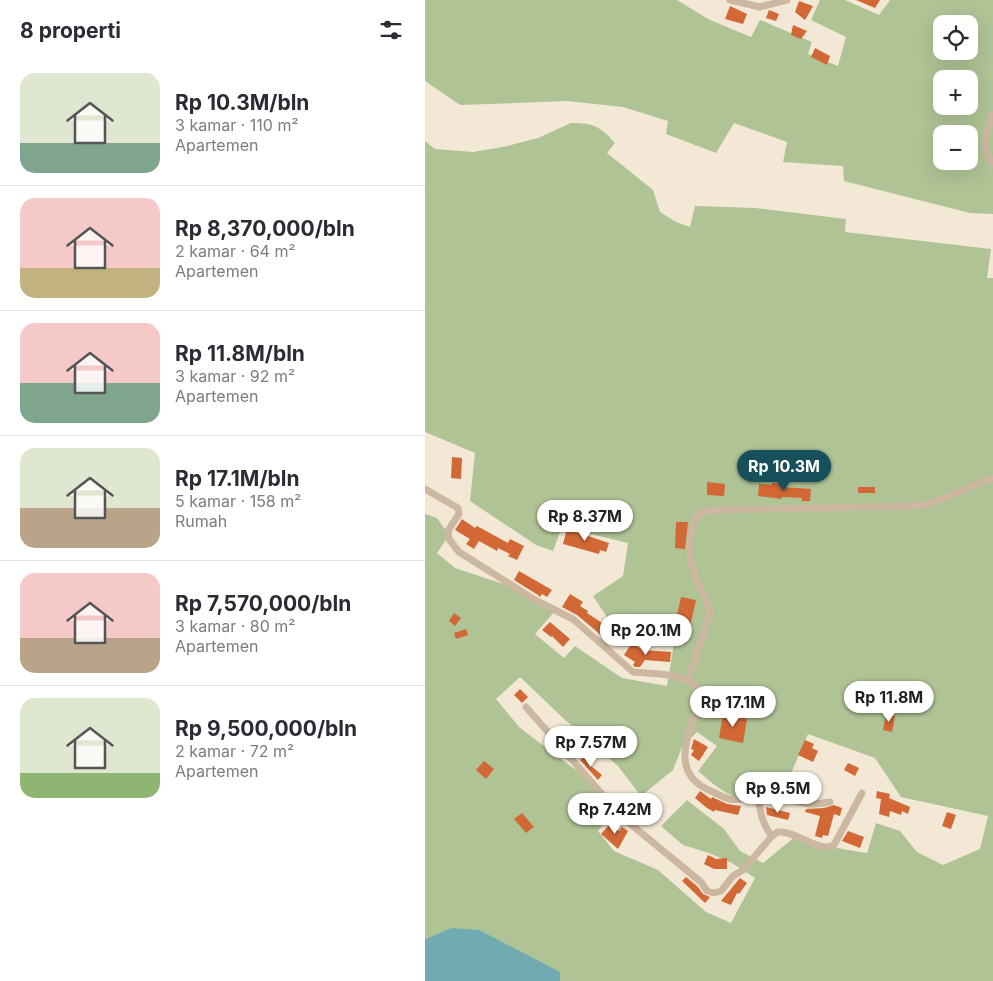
<!DOCTYPE html>
<html lang="id">
<meta charset="utf-8">
<style>
body{margin:0;font-family:Inter,sans-serif;background:#f2f2f3;color:#2b2b33;height:100vh;display:flex;flex-direction:column;font-size:19px;white-space:nowrap}
*{box-sizing:border-box;margin:0}
p{font-size:16px;color:#7c7c81}
.icon{flex:none;width:28px;height:28px;fill:none;stroke:currentColor;stroke-width:2;stroke-linecap:round;stroke-linejoin:round}
.map{position:relative;flex:1;overflow:hidden}
.sheet{display:flex;flex-direction:column;background:#fff;width:425px}
.sheet>*{flex:none}
.tools{position:absolute;left:508px;top:15px;display:grid;gap:10px}
.tools a{display:grid;place-items:center;width:45px;height:45px;border-radius:10px;background:#fff;box-shadow:0 5px 20px #0002;font-size:25px}
.price{position:absolute;translate:-50% -42px;padding:0 11px;border-radius:18px;background:#fff;color:#222;font-size:16px;line-height:32px;filter:drop-shadow(0 1px 2px #0008)}
.price::after{content:'';position:absolute;left:50%;top:30px;width:15px;height:11px;margin-left:-8px;background:inherit;clip-path:polygon(0 0,100% 0,50% 100%)}
.price.on{background:#17505a;color:#fff}
ul{padding:0;list-style:none}
li{display:flex;align-items:center;gap:15px;height:125px;padding:0 20px}
li+li{border-top:1px solid #e1e1e2}
li span{display:grid;place-items:center;flex:none;width:140px;height:100px;border-radius:15px;color:#555}
li>.icon{margin-inline-start:auto}
span .icon{width:60px;height:60px;fill:#fffc;stroke-width:1}
li b{font-size:21px}
h2{display:flex;justify-content:space-between;align-items:center;height:60px;padding:0 20px;font-size:21px}
main{display:flex;flex:1;min-height:0}
.map>svg:first-child{display:block}
.green{fill:#afc395;fill-rule:evenodd}
.water{fill:#72aab2}
.building{fill:#d16835}
.lines{fill:none;stroke-linecap:round;stroke-linejoin:round}
.street{stroke:#ccb8a1;stroke-width:7}
</style>
<main>
<section class="sheet">
<h2>8 properti<svg class="icon" aria-label="filters" viewBox="0 0 24 24"><path d="M4 7h16M4 17h16"/><circle cx="9" cy="7" r="2"/><circle cx="15" cy="17" r="2"/></svg></h2>
<ul>
<li><span style="background:linear-gradient(#dfe7d0 70%,#7fa58c 0)"><svg class="icon" aria-label="home" viewBox="0 0 24 24"><path d="M3 11l9-7 9 7M6 9v11h12V9"/></svg></span><div><b>Rp 10.3M/bln</b><p>3 kamar · 110 m²</p><p>Apartemen</p></div></li>
<li><span style="background:linear-gradient(#f6c9c9 70%,#c2b280 0)"><svg class="icon" aria-label="home" viewBox="0 0 24 24"><path d="M3 11l9-7 9 7M6 9v11h12V9"/></svg></span><div><b>Rp 8,370,000/bln</b><p>2 kamar · 64 m²</p><p>Apartemen</p></div></li>
<li><span style="background:linear-gradient(#f6c9c9 60%,#7fa58c 0)"><svg class="icon" aria-label="home" viewBox="0 0 24 24"><path d="M3 11l9-7 9 7M6 9v11h12V9"/></svg></span><div><b>Rp 11.8M/bln</b><p>3 kamar · 92 m²</p><p>Apartemen</p></div></li>
<li><span style="background:linear-gradient(#dfe7d0 60%,#b9a48a 0)"><svg class="icon" aria-label="home" viewBox="0 0 24 24"><path d="M3 11l9-7 9 7M6 9v11h12V9"/></svg></span><div><b>Rp 17.1M/bln</b><p>5 kamar · 158 m²</p><p>Rumah</p></div></li>
<li><span style="background:linear-gradient(#f6c9c9 65%,#b9a48a 0)"><svg class="icon" aria-label="home" viewBox="0 0 24 24"><path d="M3 11l9-7 9 7M6 9v11h12V9"/></svg></span><div><b>Rp 7,570,000/bln</b><p>3 kamar · 80 m²</p><p>Apartemen</p></div></li>
<li><span style="background:linear-gradient(#dfe7d0 75%,#8fb573 0)"><svg class="icon" aria-label="home" viewBox="0 0 24 24"><path d="M3 11l9-7 9 7M6 9v11h12V9"/></svg></span><div><b>Rp 9,500,000/bln</b><p>2 kamar · 72 m²</p><p>Apartemen</p></div></li>
</ul>
</section>
<div class="map">
<svg width="568" height="981" viewBox="0 0 568 981">
<rect width="100%" height="100%" fill="#f3e8d5"/>
<path class="green" d="M0,0h252l31,19 43,18 9,-17 52,22 -4,12 30,12 8,-29 -35,-17 9,-20h25l34,15 11,-15h103v214l-23,-1 -126,-32 -1,-15 -60,-4 4,-20 -53,-19 -18,30 -50,-19 2,-13 -45,-14 -56,-6 -107,4 -35,-24zM516,24h28v27h-28zM516,79h28v27h-28zM516,134h28v27h-28z
M146,123c22,0 29,3 44,20l-8,10 46,37 7,22 16,10 14,5 5,-21 60,2 91,11 -1,13 146,17 -4,29h6v703h-433v-9l-109,-44 -26,11v-425l12,4 12,17 -12,18 18,15 60,20 40,23 -20,23 29,24 11,-12 47,32 45,8 7,-43 -42,-9 -25,-17 -14,-21 30,-20 5,-33 -66,-16 -9,24 -17,-6 -66,-44 5,-48 -50,-21v-291l10,8 38,3 30,-5 35,-9zM95,677l43,41 55,48 23,30 32,-26 9,-23 15,-15 20,14 -19,25c11,9 25,23 39,26 16,3 17,-23 49,-12l22,-51 67,24 26,39 87,19 -8,33 -37,16 -26,-13 -17,-21 -24,-8 -9,30 -49,-8 -22,-9 -33,27 -23,-12 -16,-22 -37,-29 -26,26 22,19 26,8 23,10 23,15 -24,45 -25,-11 -48,-42 -44,-19 -16,-20 17,-21 -39,-40 -56,-42 -24,-29z"/>
<path class="water" d="M26,928l28,2 81,42v9h-135v-42z"/>
<path class="building" d="M431,0h24l-5,8z
M374,1l14,5 -8,14 -10,-8z
M305,6l17,8 -4,10 -18,-5z
M344,10l10,4 -3,7 -10,-3z
M368,25l14,6 -6,8 -10,-4z
M390,48l15,8 -3,9 -16,-8z
M27,457l10,1 -1,21 -10,-1z
M282,482l18,2 -1,12 -17,-1z
M347,483l11,1v3l28,2 -1,12h-8v-3l-20,-1v2l-24,-3 1,-12 13,1z
M433,487h17v6h-17z
M37,519l13,9 2,-2 31,17 2,-4 14,7 -7,14 -9,-4 2,-2 -12,-6 -1,3 -18,-10 -5,8 -8,-5 4,-5 -15,-9z
M251,522h12l-3,27 -10,-1z
M142,529l42,14 -3,9 -6,-2 -1,4 -36,-10z
M94,571l33,19 -5,7 -5,-3 -2,3 -2,-2 -24,-15z
M145,594l13,8 -3,4 8,5 -1,2 24,16 -1,2 10,6 -6,9 -37,-31 -15,-8z
M256,597l15,3 -10,44 -15,-3z
M29,613l7,5 -6,8 -6,-5z
M125,622l20,17 -7,8 -11,-11 -1,1 -9,-7z
M41,629l2,6 -12,4 -2,-6z
M207,643l11,7 28,2 -1,10 -25,-2 -5,7h-5l-2,-2 2,-3 -11,-7z
M95,689l8,8 -6,6 -8,-8z
M302,695l24,4 -1,8 -24,-4z
M298,714l24,5 -4,24 -24,-5z
M461,714l9,2 -3,16 -9,-2z
M269,739l14,8 -9,14 -8,-6 3,-5 -3,-1z
M380,740l9,4 -2,4 6,3 -5,11 -15,-7z
M160,756l7,8 -1,2 11,9 -4,5 -18,-20z
M59,761l10,8 -8,10 -10,-9z
M423,763l11,5 -4,8 -11,-6z
M275,791l11,8 1,-2 15,7 14,2 -3,9 -23,-5 -1,2 -7,-4 -12,-10z
M452,791l13,3 -1,4 21,9 -2,7 -6,-3 -1,4 -11,-4 -1,6 -10,-3 2,-15 -5,-1z
M409,805l8,3 -2,8 -6,-2 -6,22 -5,-1 -1,3 -7,-2 5,-20 -15,-4 1,-3 18,-1z
M341,807l24,6 -2,7 -21,-5z
M522,812l9,3 -5,14 -9,-3z
M97,813l12,14 -8,6 -12,-14z
M185,824l9,7 3,-4 6,4 -10,18 -17,-15z
M423,831l16,6 -4,11 -18,-7z
M283,855l8,4 11,-1v11h-13l-10,-5z
M261,877l11,9 6,8 7,3 -5,6 -23,-22z
M315,878l7,5 -8,11 -2,-1 -6,12 -10,-4z"/>
<g class="lines">
<path class="street" d="M305,0l30,7 27,-7
M568,114c-6,18 -15,33 0,49
M0,489l33,19 1,6 -10,15 -1,5 1,5 10,13 76,48 38,19 60,53 27,2 14,2 14,5 8,6 4,6v6c-10,34 -33,74 11,92 6,3 12,6 18,8 13,3 25,-5 37,-5 16,1 30,9 45,10 6,0 13,-1 19,-2
M263,681l22,-68c-3,-16 -14,-31 -18,-47 -3,-11 -2,-21 -1,-31 1,-20 8,-24 27,-25l194,-4 17,-2 64,-26
M101,707l96,110 79,65 6,9 7,2 7,-2 12,-15 10,-6 29,-34c-11,-13 -12,-26 -14,-42
M347,836l6,-4c17,-2 43,22 56,13l28,-52"/>
</g>
</svg>
<div class="tools">
<a><svg class="icon" aria-label="locate" viewBox="0 0 24 24"><circle cx="12" cy="12" r="6"/><path d="M12 2v4M12 18v4M2 12h4M18 12h4"/></svg></a>
<a>+</a>
<a>−</a>
</div>
<b class="price on" style="left:359px;top:492px">Rp 10.3M</b>
<b class="price" style="left:160px;top:542px">Rp 8.37M</b>
<b class="price" style="left:221px;top:656px">Rp 20.1M</b>
<b class="price" style="left:464px;top:723px">Rp 11.8M</b>
<b class="price" style="left:308px;top:728px">Rp 17.1M</b>
<b class="price" style="left:166px;top:768px">Rp 7.57M</b>
<b class="price" style="left:353px;top:814px">Rp 9.5M</b>
<b class="price" style="left:190px;top:835px">Rp 7.42M</b>
</div>
</main>
